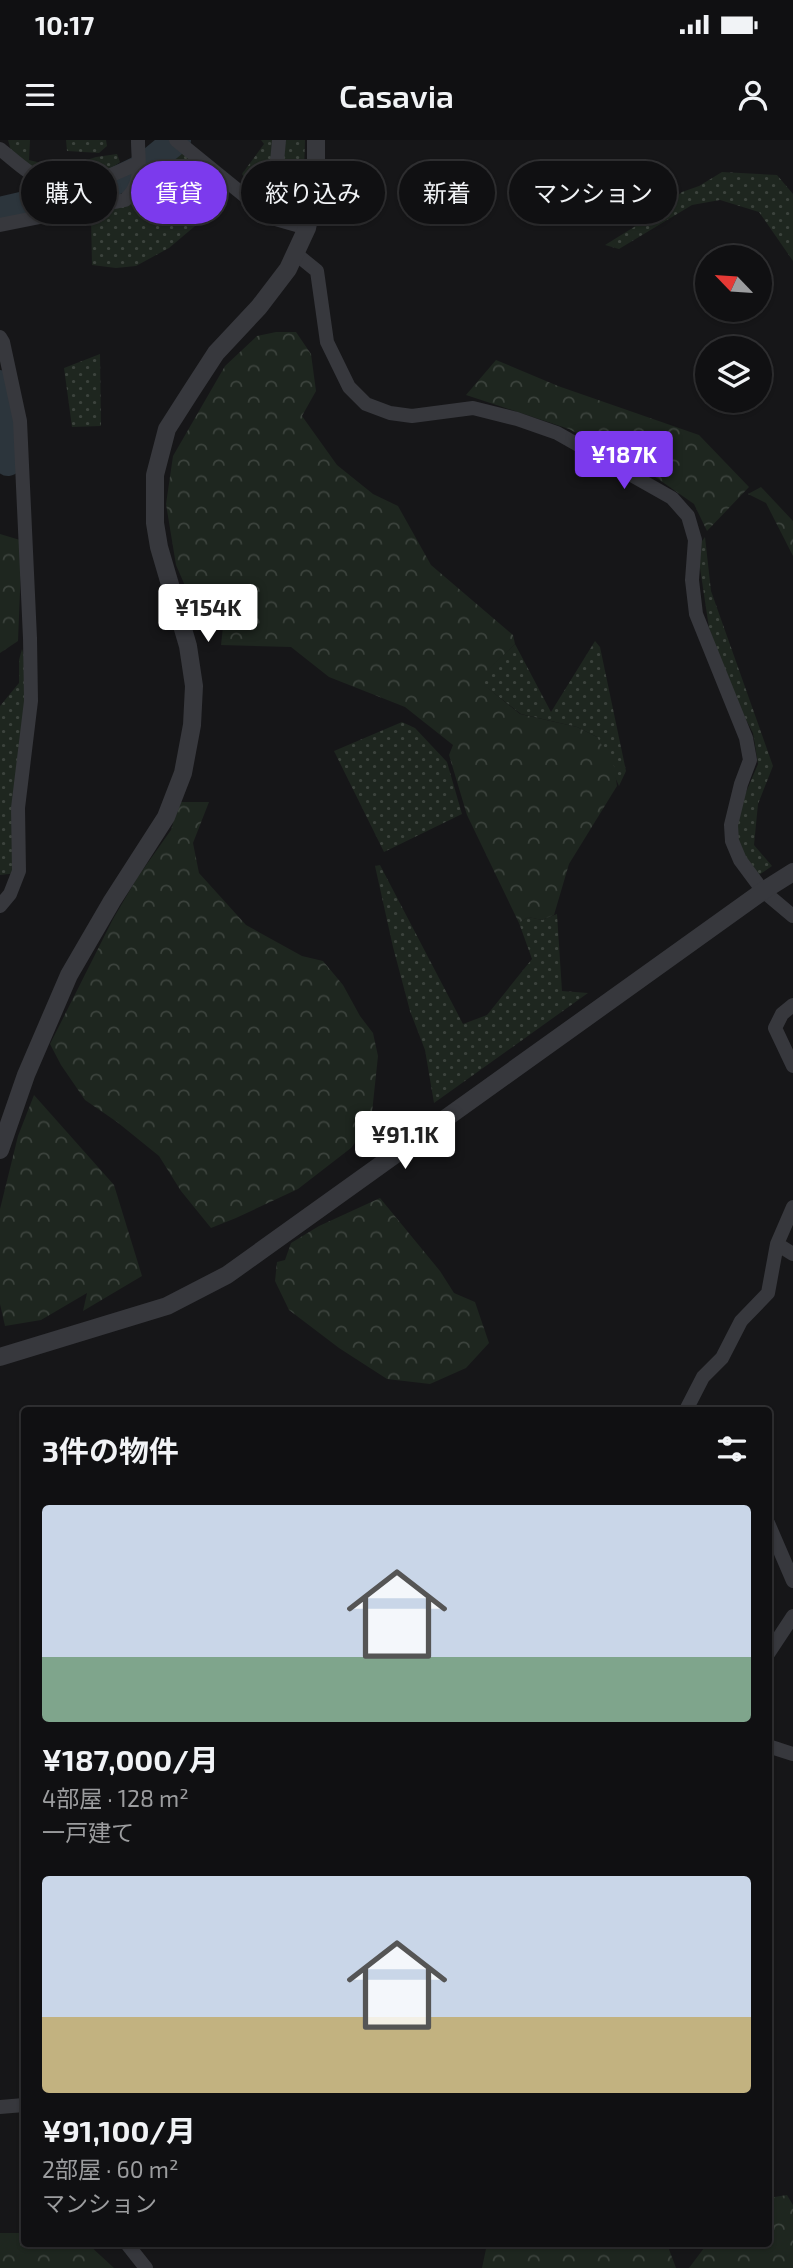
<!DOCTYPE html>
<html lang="ja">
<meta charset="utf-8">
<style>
body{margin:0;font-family:"Exo 2","Noto Sans JP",sans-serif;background:#19191b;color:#f1f3f6;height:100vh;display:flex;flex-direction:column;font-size:26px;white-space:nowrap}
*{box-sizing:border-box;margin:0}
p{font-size:23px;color:#9c9d9f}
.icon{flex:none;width:38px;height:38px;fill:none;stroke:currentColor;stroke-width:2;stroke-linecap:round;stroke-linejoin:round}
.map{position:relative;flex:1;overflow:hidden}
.side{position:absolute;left:21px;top:1267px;width:751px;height:840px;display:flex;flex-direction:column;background:#101012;border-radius:7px;box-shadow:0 2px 5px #0004,0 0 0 2px #303032}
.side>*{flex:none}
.guide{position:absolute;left:21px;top:21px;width:752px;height:63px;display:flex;gap:14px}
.needle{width:46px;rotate:295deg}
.controls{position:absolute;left:695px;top:105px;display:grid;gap:14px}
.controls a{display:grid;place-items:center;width:77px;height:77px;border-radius:50%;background:#101012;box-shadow:0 2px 5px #0004,0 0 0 2px #303032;font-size:35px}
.price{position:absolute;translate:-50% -60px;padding:0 16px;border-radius:7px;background:#fff;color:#222;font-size:23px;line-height:46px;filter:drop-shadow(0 2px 4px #0008)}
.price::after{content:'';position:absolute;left:50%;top:42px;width:21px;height:16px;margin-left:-10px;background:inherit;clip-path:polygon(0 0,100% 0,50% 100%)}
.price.selected{background:#7c3aed;color:#fff}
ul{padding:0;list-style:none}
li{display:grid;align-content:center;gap:14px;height:371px;padding:0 21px}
li span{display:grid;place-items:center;height:217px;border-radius:7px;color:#555}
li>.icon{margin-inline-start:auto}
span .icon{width:126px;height:126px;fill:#fffc;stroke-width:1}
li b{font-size:30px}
h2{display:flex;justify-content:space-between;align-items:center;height:84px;padding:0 21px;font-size:30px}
.tag{padding:0 24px;border-radius:32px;background:#101012;box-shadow:0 2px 5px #0004,0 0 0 2px #303032;font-size:24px;line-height:63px}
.tag.selected{background:#7c3aed;color:#fff}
.status{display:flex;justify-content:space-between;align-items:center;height:49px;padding:0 35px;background:#101012;direction:ltr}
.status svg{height:19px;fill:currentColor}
header{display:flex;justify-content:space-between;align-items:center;height:91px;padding:0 21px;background:#101012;font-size:32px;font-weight:600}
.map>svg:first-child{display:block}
.grass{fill:url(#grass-dots)}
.forest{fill:url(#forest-crowns)}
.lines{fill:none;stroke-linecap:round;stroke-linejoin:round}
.river{stroke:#2c353c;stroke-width:28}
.minor{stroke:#37383d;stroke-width:14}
.tertiary{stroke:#37383d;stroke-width:18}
</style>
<div class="status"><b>10:17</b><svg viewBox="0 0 49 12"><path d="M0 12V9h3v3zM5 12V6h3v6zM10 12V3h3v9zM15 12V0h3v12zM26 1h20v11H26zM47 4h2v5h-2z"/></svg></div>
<header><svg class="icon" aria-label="menu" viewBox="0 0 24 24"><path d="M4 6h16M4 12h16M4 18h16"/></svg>Casavia<svg class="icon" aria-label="person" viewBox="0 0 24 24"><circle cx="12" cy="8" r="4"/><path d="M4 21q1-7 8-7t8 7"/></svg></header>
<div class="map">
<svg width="793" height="2128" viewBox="0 0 793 2128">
<defs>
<pattern id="grass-dots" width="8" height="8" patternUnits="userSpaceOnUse" patternTransform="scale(1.75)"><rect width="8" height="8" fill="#1e261f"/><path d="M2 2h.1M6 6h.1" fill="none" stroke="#3c433d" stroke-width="1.8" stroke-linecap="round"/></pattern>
<pattern id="forest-crowns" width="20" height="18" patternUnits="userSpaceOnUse" patternTransform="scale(1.75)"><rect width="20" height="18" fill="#1e261f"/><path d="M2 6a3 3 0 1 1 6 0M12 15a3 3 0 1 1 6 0" fill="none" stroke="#3c433d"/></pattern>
</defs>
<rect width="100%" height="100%" fill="#161618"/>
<path class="grass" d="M8,0h22l-1,20 32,8 35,-11 21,-3 3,8 -14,10c-18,-4 -21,5 -37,7 -14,2 -51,-16 -58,-28 -1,-4 -2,-7 -3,-11z
M66,0h40l1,6 -8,7 -32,-2z
M261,0h44l-2,63c-31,2 -44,-3 -61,-29l22,-30z
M189,10l13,20 6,17 -7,34 -32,27 -33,18 -20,2 -24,-3 -1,-48 46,-17 14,-32 28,-17z
M722,32l55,3 16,19v67l-34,-49 -39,-12 -28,5 -73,44 -14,-4 42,-26 35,-27 17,-6z
M100,214l1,72 -29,1 -8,-59z
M705,397l6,54 62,175 -15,38 -4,41 18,21 -13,9 -16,-19 -7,-25 8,-34 14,-33 -5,-31 -18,-34 -26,-71 -12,-80z
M595,501l5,6 26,124 -7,15 -22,-49 -20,-10 -56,-13 -44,-34 38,-36 36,68z
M22,509l6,20 -10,204 -18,2v-169l19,-23v-23z
M402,582l13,6 32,34 15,52 -78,38 -50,-101z
M380,725l83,159 24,-9 45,-56 -13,-36 9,-6 14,3 15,-6 5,77 26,2 -154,110 -9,-53 -15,-39 -17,-64 -18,-81z"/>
<path class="forest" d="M276,192h20l15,22 5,37 -14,25 35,49 36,29 25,12 33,59 82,70 2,9 -37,36 42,34 57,13 20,10 17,29 3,20 -48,78 -15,51 -12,5 -14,-3 -9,6 -52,-108 -18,-60 4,-10 -48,-38 -76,-30 -38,-30 -70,-2 3,-27 -28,-7 -20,-46 -10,-61 7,-48 52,-90 32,-30z
M496,220l62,26 141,49 50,52 -42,44 -13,-27 -46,-32 -79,-43 -103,-34z
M761,347l32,34v35l-27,-53 -18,-9z
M0,394l20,6 1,26 -3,75 -18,12z
M179,662h30l-16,41 6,30 47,52 56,31 21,5 20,24 17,31 13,17 5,23 -7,66 -20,26 -53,41 -62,29 -25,10 -30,-37 -22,-35 -42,-34 -32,-22 -24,-35 -11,-21 63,-125 24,-41 34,-48z
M34,955l80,90 28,91 -59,35 4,-18 -46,27 -36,6 -5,-22v-95l18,-73z
M380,1058l60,73 14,22 21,9 14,41 -23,25 -36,16 -43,-5 -48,-31 -50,-38 -14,-29 2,-19 8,-2 6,-17 28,-17z
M787,2055l6,10v63h-104l18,-24h61v-46z
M0,2093h24v11h64l26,24h-114z
M487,2104h180l9,24h-194z"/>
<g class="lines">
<path class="river" d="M0,71l103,-24 41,-20 33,-27
M0,244l8,78"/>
<path class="minor" d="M176,0l96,78 35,10
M0,9c14,11 28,25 44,32 29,14 68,-6 94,-18
M272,78l7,-78
M0,85l125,-25c19,-17 13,-36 13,-60
M295,113l22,18 10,71 22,45 17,17 24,9 22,3 61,-8 44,11 40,14 115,65 16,18 7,24 -3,40 4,34 50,124 4,22 -9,24 -10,41 1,16 8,19 23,31 30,25
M0,197l3,5 17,79 10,217 1,63 -13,107 1,63 -9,23 -10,12
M793,865l-11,9 -7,14 18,38
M777,1104l16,10
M686,1270l17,-33 19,-19 19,-37 27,-28 9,-49 16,-37
M768,1383l25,58
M768,1514l25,-38
M768,1606l25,8
M0,1967l24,-2
M127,2104l19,24"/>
<path class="tertiary" d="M0,1010l26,-75 43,-100 43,-74 54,-84 17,-44 9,-48 2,-39 -6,-40 -29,-99 -4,-24v-48l12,-46 23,-36 26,-40 43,-46 29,-38 19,-41 9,-42v-46
M0,1217l167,-51 60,-31 536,-384 30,-19"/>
</g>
</svg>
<div class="controls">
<a><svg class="needle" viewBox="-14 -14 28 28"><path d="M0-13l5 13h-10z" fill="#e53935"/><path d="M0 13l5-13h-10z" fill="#9c9d9f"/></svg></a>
<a><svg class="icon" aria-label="layers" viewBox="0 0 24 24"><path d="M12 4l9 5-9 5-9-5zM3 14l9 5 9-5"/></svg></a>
</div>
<b class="price selected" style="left:624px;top:351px">¥187K</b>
<b class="price" style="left:208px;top:504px">¥154K</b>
<b class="price" style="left:405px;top:1031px">¥91.1K</b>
<div class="guide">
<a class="tag">購入</a>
<a class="tag selected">賃貸</a>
<a class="tag">絞り込み</a>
<a class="tag">新着</a>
<a class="tag">マンション</a>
</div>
<section class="side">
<h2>3件の物件<svg class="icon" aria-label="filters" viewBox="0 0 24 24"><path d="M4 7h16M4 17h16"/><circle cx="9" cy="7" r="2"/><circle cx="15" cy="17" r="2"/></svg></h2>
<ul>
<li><span style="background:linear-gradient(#c9d6e8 70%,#7fa58c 0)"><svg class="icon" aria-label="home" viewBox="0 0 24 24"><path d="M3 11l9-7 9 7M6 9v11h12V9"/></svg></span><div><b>¥187,000/月</b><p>4部屋 · 128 m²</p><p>一戸建て</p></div></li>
<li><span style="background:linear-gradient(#c9d6e8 65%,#c2b280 0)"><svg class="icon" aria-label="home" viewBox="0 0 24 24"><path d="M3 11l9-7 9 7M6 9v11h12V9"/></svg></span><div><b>¥91,100/月</b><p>2部屋 · 60 m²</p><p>マンション</p></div></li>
</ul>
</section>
</div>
